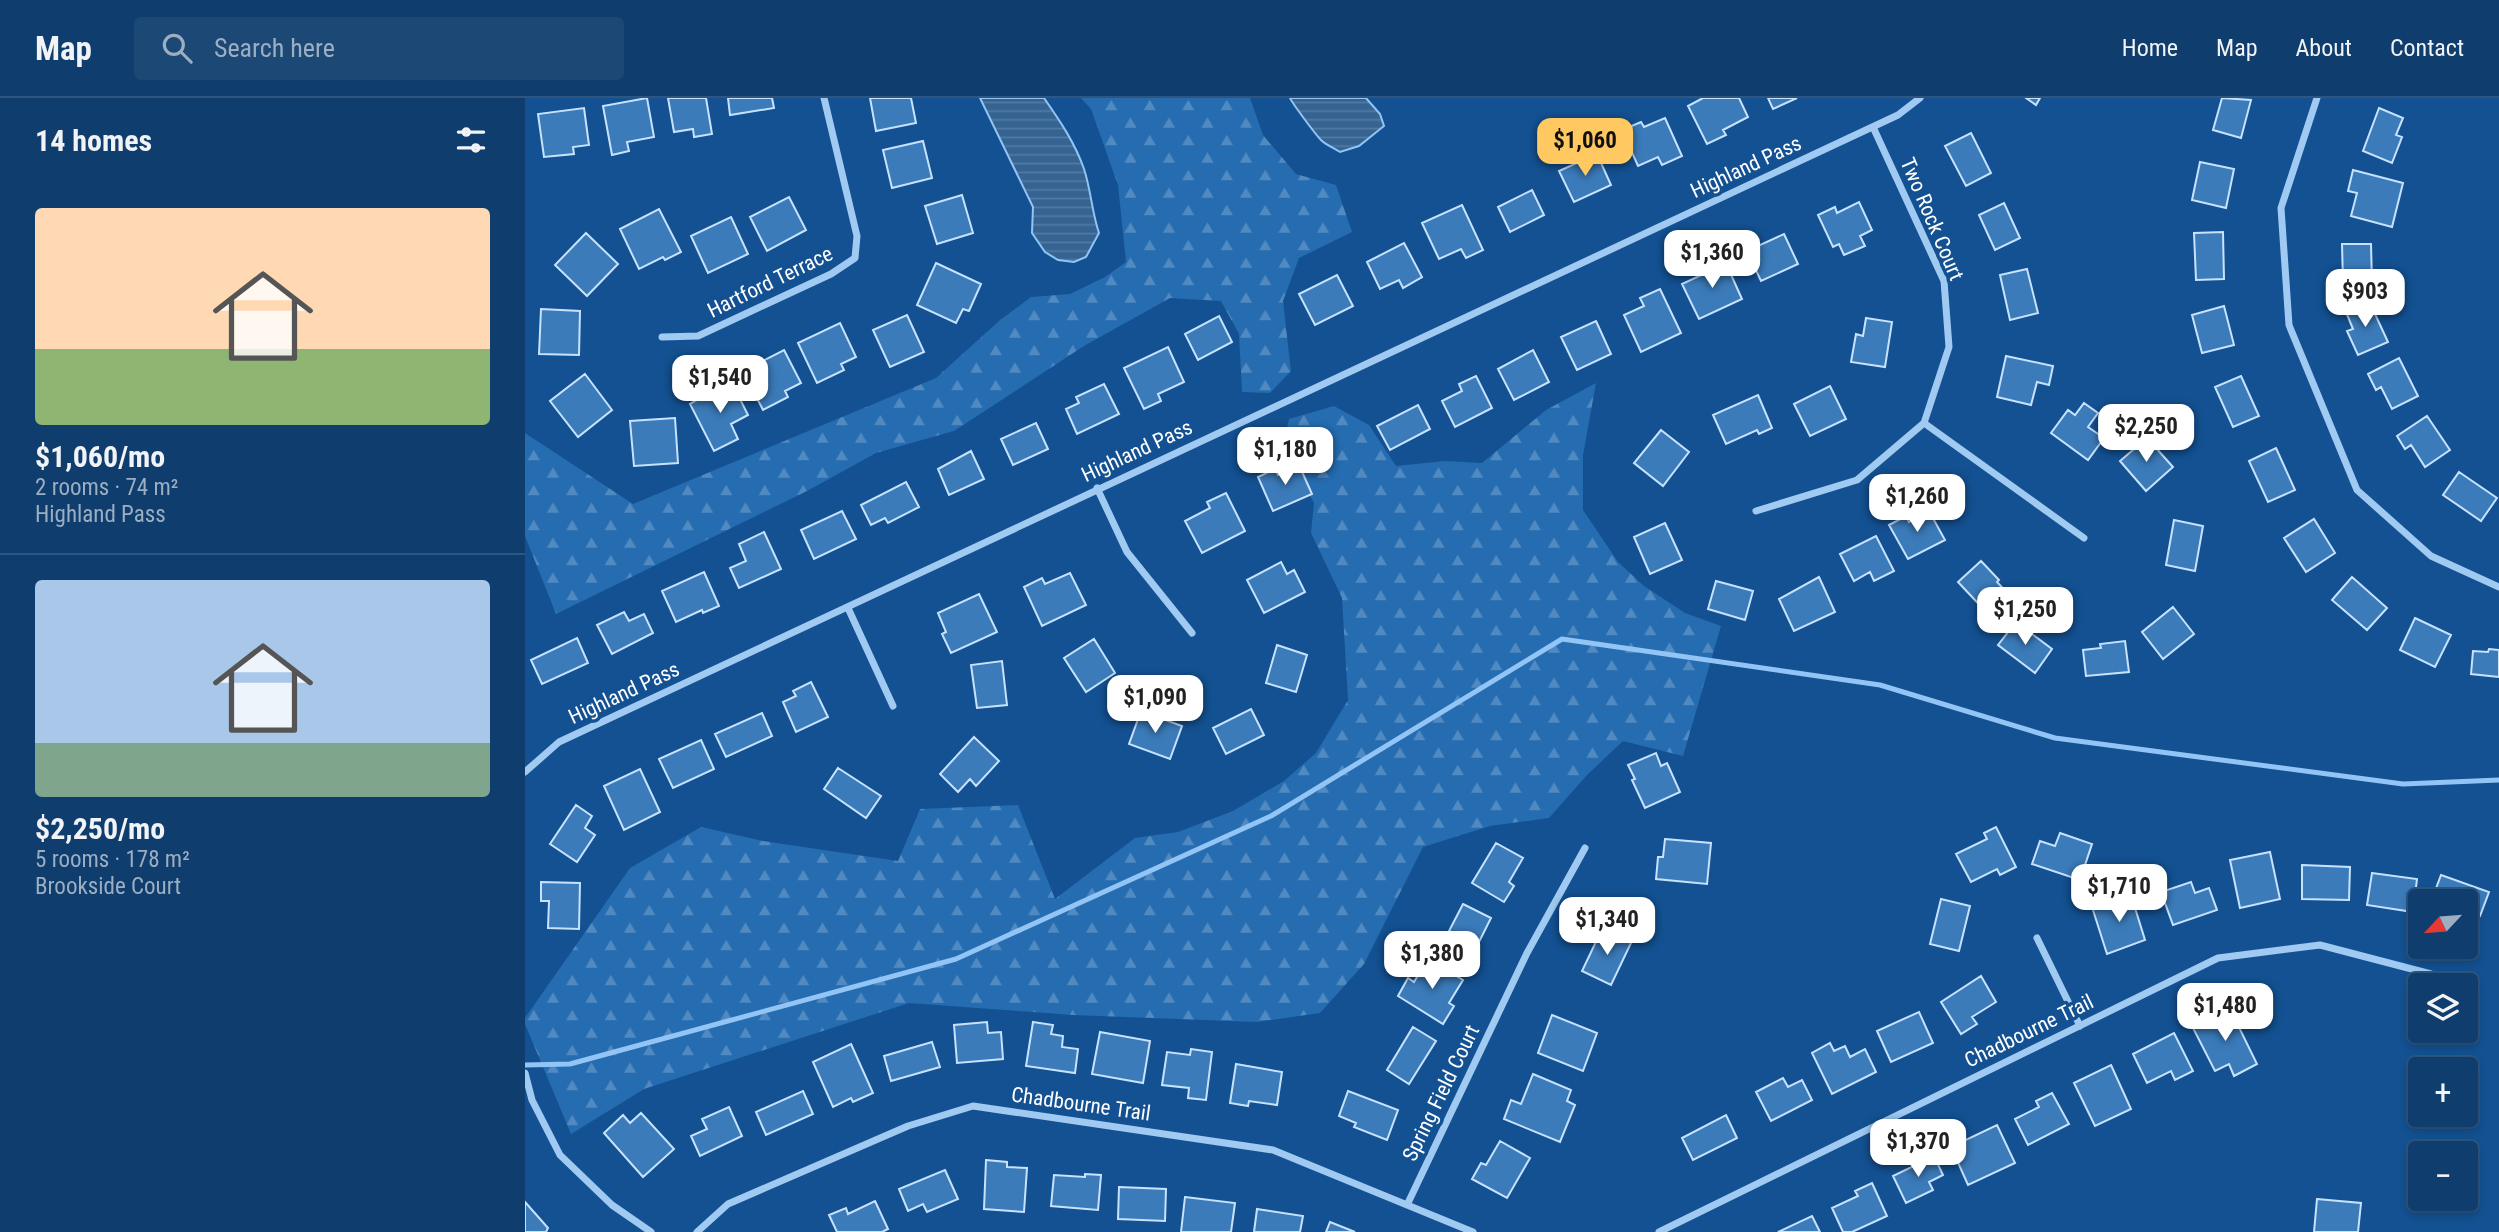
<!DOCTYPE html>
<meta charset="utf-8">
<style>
body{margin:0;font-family:"Roboto Condensed",sans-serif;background:#1c4876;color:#f1f3f6;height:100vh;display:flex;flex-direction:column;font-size:26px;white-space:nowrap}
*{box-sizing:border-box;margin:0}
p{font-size:23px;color:#9baec2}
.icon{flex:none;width:38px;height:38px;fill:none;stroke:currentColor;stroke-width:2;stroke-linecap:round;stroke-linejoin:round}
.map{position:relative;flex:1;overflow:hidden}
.drawer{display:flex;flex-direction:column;background:#0e3d6e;width:525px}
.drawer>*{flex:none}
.needle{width:46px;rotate:244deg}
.controls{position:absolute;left:1883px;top:791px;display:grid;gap:14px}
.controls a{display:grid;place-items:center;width:70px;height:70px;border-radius:7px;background:#0e3d6e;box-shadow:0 4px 10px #0003,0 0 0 2px #2e5681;font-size:35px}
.price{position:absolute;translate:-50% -60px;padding:0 16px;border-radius:14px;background:#fff;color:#222;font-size:23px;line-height:46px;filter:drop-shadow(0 2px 4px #0008)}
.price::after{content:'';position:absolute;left:50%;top:42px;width:21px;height:16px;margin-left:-10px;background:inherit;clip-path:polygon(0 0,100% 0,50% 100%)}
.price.on{background:#ffc861;color:#111}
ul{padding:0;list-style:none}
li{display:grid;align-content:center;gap:14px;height:371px;padding:0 35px}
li+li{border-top:2px solid #2e5681}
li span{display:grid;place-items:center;height:217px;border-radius:7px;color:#555}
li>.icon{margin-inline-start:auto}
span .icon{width:126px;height:126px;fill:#fffc;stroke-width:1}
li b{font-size:30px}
h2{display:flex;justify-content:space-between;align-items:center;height:84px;padding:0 35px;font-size:30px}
header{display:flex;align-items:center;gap:42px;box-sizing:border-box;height:98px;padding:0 35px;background:#0e3d6e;border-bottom:2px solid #2e5681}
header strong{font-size:33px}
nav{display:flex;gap:38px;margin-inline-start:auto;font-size:24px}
.search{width:490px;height:63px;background:#1c4876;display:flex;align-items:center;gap:18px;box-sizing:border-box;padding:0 24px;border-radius:7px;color:#9baec2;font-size:26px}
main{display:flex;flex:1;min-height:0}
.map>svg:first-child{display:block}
.forest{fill:url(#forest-firs)}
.water{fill:url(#water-rules);stroke:#92c5f5;stroke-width:2}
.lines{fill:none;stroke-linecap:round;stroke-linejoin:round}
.stream{stroke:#92c5f5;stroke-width:5}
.building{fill:#3b7bba;stroke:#c7e2fd;stroke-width:2}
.minor{stroke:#a0caf2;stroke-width:7}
.labels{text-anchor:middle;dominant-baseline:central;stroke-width:7;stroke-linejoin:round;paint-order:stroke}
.street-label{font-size:21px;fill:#fff;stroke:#135192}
</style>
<header>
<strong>Map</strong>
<div class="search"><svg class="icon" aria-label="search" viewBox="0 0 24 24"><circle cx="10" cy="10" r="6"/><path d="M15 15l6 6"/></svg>Search here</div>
<nav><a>Home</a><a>Map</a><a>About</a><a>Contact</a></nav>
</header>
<main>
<section class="drawer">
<h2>14 homes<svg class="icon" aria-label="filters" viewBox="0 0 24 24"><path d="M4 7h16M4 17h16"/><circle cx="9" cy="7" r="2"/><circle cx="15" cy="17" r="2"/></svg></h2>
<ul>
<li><span style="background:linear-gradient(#ffd9b3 65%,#8fb573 0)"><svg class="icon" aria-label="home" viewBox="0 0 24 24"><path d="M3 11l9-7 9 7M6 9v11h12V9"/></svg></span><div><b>$1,060/mo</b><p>2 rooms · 74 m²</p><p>Highland Pass</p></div></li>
<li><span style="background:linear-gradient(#a9c7e8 75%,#7fa58c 0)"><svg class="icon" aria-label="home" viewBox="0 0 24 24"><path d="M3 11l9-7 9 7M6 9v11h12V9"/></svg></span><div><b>$2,250/mo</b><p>5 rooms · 178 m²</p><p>Brookside Court</p></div></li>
</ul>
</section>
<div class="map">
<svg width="1974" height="1134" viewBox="0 0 1974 1134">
<defs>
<pattern id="forest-firs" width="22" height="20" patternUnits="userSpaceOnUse" patternTransform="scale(1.75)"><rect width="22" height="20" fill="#256cb1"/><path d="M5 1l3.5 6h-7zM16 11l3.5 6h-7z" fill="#5189c1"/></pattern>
<pattern id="water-rules" width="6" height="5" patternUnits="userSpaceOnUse" patternTransform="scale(1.75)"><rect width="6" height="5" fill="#356392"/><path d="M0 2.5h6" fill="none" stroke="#537aa2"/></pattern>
</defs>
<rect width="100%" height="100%" fill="#135192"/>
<path class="forest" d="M556,0h169l13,37 33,39 40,11 16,47 -53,26 -16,43 8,70 -21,22 -28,-1 -3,-58 -18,-33 -51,-3 -86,48 -130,85 -78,22 -69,38 -251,123 -31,-78v-103l108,71 303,-126 63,-57 32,-24 39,-3 35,-17 21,-15 -8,-77 -27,-76z
M1071,285l-13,72v55l35,52 26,24 41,27 36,13 -38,130 -60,-15 -36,34 -38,43 -59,8 -67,21 -59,117 -44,49 -63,9 -184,-7 -164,-12 -265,86 -73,45 -46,-110v-6l105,-150 71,-41 62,14 135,20 22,-52 98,-4 37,94 80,-61 43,-6 55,-21 51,-30 32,-28 32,-53 -6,-102 -31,-65 3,-30 -31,-57 6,-27 45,-13 35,19 27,41 49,-5 37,2 64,-53z"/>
<path class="water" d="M455,0h64c16,23 31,45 40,71 7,21 8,44 15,64l-13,24 -12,5 -16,-2 -13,-8 -13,-19 1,-26z
M765,0h76l14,16 4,12 -25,20 -19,6c-6,-4 -14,-7 -19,-12 -5,-5 -29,-37 -31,-42z"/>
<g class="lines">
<path class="stream" d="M0,967l45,-1 386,-105 315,-143 291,-177 318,46 175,53 348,46 96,-4"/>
</g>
<path class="building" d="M122,0l7,39 -27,5 2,9 -17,4 -9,-49z
M143,0h38l6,36 -18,3 -1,-8 -19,3z
M203,0h44l2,10 -44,7z
M345,0h41l5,25 -40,8z
M1178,0h36l9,19 -25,13 3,5 -19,9 -19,-38z
M1243,0h29l-24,11z
M1501,0h14l-4,7z
M1697,0l29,2 -10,38 -28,-8z
M59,10l5,37 -16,2 1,7 -30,3 -6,-43z
M1854,10l24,10 -7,17 6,2 -10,26 -29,-12z
M1140,20l17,38 -20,9 -4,-8 -20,9 -16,-36 19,-8 3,5z
M1446,35l20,40 -25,13 -21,-40z
M398,43l9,37 -40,10 -9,-38z
M1072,56l14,31 -37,17 -15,-31z
M1675,64l34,7 -8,39 -34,-8z
M1828,72l50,13 -11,44 -41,-11 6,-23 -9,-2z
M1007,92l12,25 -34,17 -12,-25z
M437,97l11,38 -36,11 -12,-38z
M264,99l17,33 -39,21 -17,-34z
M1334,104l13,28 -12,6 5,10 -21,9 -5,-11 -6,3 -15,-32 17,-8 2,6z
M1479,105l16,35 -25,12 -16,-35z
M937,107l21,45 -17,8 -5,-9 -22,10 -17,-36z
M134,111l22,43 -16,8 -2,-3 -24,12 -19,-40z
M206,119l17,37 -40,19 -17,-37z
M1698,134l1,47 -28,1 -2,-47z
M61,135l32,31 -31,32 -32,-31z
M1259,136l14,30 -37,17 -14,-30z
M879,145l18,34 -19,11 -4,-8 -19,9 -13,-27z
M1817,146h29l1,39h-29z
M1199,161l18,40 -43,20 -17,-35 26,-12 -2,-5z
M411,165l45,21 -12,27 -6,-2 -7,14 -39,-18z
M1502,171l11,44 -28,7 -10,-45z
M812,177l16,31 -38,19 -16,-31z
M1135,191l21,44 -40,19 -17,-37 20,-9 -4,-8z
M1844,203l19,41 -30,13 -11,-24 6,-2 -7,-17z
M1699,208l10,39 -32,8 -10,-38z
M16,211l39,2 -1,44 -40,-1z
M382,217l17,37 -34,15 -17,-37z
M694,218l13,26 -34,18 -13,-26z
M1341,220l26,4 -7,45 -34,-5 5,-28 7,2z
M1071,223l15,33 -34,16 -16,-33z
M315,225l16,34 -15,7 3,6 -27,13 -19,-40z
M643,249l16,35 -26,12 3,7 -17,8 -20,-41z
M259,252l17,33 -16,8 3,6 -25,13 -20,-39z
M1008,252l16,32 -35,18 -16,-31z
M1481,258l47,10 -4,19 -12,-3 -6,23 -34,-8z
M1874,260l19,38 -26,13 -11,-22 -5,3 -8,-16z
M60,276l27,36 -34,27 -28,-36z
M951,278l16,32 -37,19 -13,-26 20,-10 -3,-7z
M1716,278l18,40 -26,11 -18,-40z
M206,283l17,34 -17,9 7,15 -24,12 -24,-47z
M579,286l15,30 -42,20 -11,-25 13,-6 -3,-6z
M1305,288l16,33 -36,17 -16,-32z
M1233,297l14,33 -13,6 -2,-4 -31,14 -13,-29z
M1559,305l14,10 -10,14 16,11 -16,22 -37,-27 17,-23 7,5z
M893,307l12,24 -40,21 -13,-24z
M1902,318l23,34 -25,17 -14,-22 -6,4 -8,-13z
M150,320l3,45 -44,3 -4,-45z
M511,325l12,26 -35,16 -12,-26z
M1136,332l28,22 -26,34 -29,-23z
M1622,340l26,29 -27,24 -26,-30z
M1751,350l19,42 -27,12 -19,-41z
M446,353l13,28 -35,16 -11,-26z
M774,367l13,29 -39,17 -15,-34 17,-8 3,6z
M1934,374l38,26 -16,23 -38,-26z
M381,384l13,25 -31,16 -3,-5 -14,7 -10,-20z
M701,395l19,38 -43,22 -17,-32 25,-13 -3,-6z
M317,413l14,28 -42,20 -13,-29z
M1404,413l16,29 -37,19 -19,-34 17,-9 3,6z
M1789,421l21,34 -29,19 -22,-34z
M1649,422l29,6 -8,45 -29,-6z
M1140,425l17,37 -32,14 -16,-37z
M239,434l17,37 -42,19 -9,-20 16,-7 -7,-17z
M1351,438l18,35 -20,10 -4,-9 -16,9 -14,-27z
M1456,463l18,19 -2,2 13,14 -21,19 -31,-33z
M756,464l6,12 7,-4 11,22 -41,21 -17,-33z
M179,474l15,34 -16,7 -1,-3 -26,12 -14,-31z
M545,475l16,32 -44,21 -18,-39 18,-9 3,6z
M1294,479l16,35 -41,19 -15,-32z
M1827,479l35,31 -20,22 -35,-30z
M1191,483l37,10 -8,29 -37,-11z
M454,496l18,38 -46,21 -9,-19 4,-2 -8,-19z
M1648,509l21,27 -31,25 -21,-27z
M99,514l5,9 15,-7 9,19 -41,21 -15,-29z
M1890,520l36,17 -16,32 -35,-17z
M1491,524l36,27 -17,24 -37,-28z
M52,540l11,25 -46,21 -11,-24z
M569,541l21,34 -29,19 -22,-34z
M1600,543l4,31 -43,4 -3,-26 18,-2 -1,-4z
M752,547l30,10 -11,37 -30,-9z
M1964,551l10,1v27l-28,-3 2,-23 15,1z
M477,563l5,44 -30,3 -6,-43z
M286,584l17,35 -32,15 -13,-30 13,-6 -3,-5z
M726,611l13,26 -38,19 -13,-26z
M616,613l41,15 -12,33 -41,-15z
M237,615l10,23 -46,21 -11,-23z
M449,639l25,24 -23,25 -6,-7 -12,13 -18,-18z
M176,642l13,29 -41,19 -14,-29z
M1131,655l5,13 6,-3 13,29 -35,16 -13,-28 3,-1 -7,-14z
M313,670l43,28 -15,22 -42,-29z
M115,671l20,43 -36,18 -20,-44z
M51,707l16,11 -7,12 10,7 -18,27 -27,-18z
M1471,729l20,40 -16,8 -3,-6 -26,13 -15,-28 31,-15 -3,-6z
M1535,735l32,11 -12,36 -48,-16 8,-23 15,5z
M1140,741l46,4 -4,41 -51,-5 2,-22h5z
M971,745l27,15 -14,24 5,4 -10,16 -32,-19z
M1745,754l10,47 -40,9 -10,-48z
M1777,767l48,2 -1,33 -47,-1z
M1847,775l45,6 -4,33 -46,-7z
M1916,777l48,17 -9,24 -14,-5v-10h-27l-7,-2z
M16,784l39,1 -1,46 -31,-1 1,-27h-8z
M1666,784l4,11 14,-5 8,22 -44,15 -12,-33z
M1606,797l14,45 -38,14 -15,-47z
M1416,801l29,7 -11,45 -29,-7z
M938,806l28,14 -21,42 -19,-10 7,-15 -9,-4z
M1077,831l29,14 -20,42 -29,-14z
M903,861l35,21 -14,23 5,3 -11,18 -45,-28 10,-18 6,4z
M1456,878l15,26 -24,15 5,7 -16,10 -20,-32z
M1705,911l27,55 -23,12 -5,-12 -14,7 -22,-43z
M1394,914l14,31 -42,19 -14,-31z
M1027,917l45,18 -14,38 -45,-18z
M462,924l1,11 13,-1 2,27 -46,4 -3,-38z
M508,924l20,3 -2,9 12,2 -1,11 16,2 -3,24 -49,-7z
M888,929l23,14 -27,43 -22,-14z
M575,934l50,9 -7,42 -51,-9z
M1649,935l19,38 -18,9 -4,-9 -24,12 -14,-29z
M407,944l8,25 -49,14 -7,-25z
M1305,945l4,8 11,-5 5,11 15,-8 11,23 -44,22 -20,-41z
M326,946l22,49 -20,9 -2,-4 -18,9 -20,-45z
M666,951l21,3 -6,48 -18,-2 1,-10 -27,-3 5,-33 23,3z
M711,966l46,8 -5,33 -28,-4 -1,5 -18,-3z
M1586,967l20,44 -36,17 -21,-43z
M1008,976l38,16 -4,11 8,4 -15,37 -56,-23 7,-19 10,4z
M1258,980l5,9 14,-7 10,20 -41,21 -15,-29z
M278,993l10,23 -47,21 -10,-23z
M823,993l50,19 -11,30 -33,-13 2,-4 -17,-7z
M1527,995l17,31 -41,21 -13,-26 24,-12 -3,-6z
M204,1009l13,29 -42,20 -9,-20 16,-7 -5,-10z
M116,1015l33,36 -31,28 -39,-44 19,-18 7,8z
M1201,1017l11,23 -44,22 -11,-22z
M1472,1027l18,38 -47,22 -17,-38z
M975,1043l30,17 -23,40 -35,-19 9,-16 5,2z
M1409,1058l9,19 -14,7 4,8 -27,13 -13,-27z
M461,1062l21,2v5l20,1 -3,44 -40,-3z
M420,1072l13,29 -31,13 -4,-8 -15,7 -9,-22z
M560,1076l16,1 -3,35 -47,-4 3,-31 31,2z
M1347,1085l15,33 -35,16h-9l-11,-24 26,-12 -3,-5z
M594,1089l47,2 -1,32 -47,-2z
M660,1099l50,6 -4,29h-50z
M1792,1101l44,4 -3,29h-44z
M350,1103l13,28 -6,3h-45l-8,-17 17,-7 2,6z
M0,1104l23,26 -2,4h-21z
M732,1111l46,7 -3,16h-46z
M1287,1118l8,16h-42z
M805,1124l25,10h-29z"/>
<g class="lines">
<path class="minor" d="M1792,0l-36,110 8,117 68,165 74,66 68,31
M137,239l36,-1 133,-62 24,-16 2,-22 -33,-138
M1399,325l160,115
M572,390l30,64 65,81
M1231,413l101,-31 67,-57 25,-76 -5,-66 -71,-154
M323,510l45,98
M0,674l34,-30 1339,-627 22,-17
M1512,840l43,88
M0,975l7,27 28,55 52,50 39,27
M882,1107l120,-252 58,-105
M172,1134l31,-28 180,-78 65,-20 300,44 200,82
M1134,1134l559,-274 102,-13 111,29"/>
</g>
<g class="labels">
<g class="street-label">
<text transform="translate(1221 69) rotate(-25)">Highland Pass</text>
<text transform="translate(1407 121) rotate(67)">Two Rock Court</text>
<text transform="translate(245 184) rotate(-26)">Hartford Terrace</text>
<text transform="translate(612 353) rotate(-25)">Highland Pass</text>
<text transform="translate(99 595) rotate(-25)">Highland Pass</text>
<text transform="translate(1504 933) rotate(-26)">Chadbourne Trail</text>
<text transform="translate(916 995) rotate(-64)">Spring Field Court</text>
<text transform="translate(556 1006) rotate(8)">Chadbourne Trail</text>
</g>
</g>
</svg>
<div class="controls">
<a><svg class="needle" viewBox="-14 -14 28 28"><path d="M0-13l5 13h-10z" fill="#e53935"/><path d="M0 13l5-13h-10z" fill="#9baec2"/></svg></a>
<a><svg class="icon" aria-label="layers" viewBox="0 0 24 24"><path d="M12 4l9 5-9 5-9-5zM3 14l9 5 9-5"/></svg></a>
<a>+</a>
<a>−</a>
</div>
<b class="price on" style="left:1060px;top:80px">$1,060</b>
<b class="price" style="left:1187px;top:192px">$1,360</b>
<b class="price" style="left:1840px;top:231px">$903</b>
<b class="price" style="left:195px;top:317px">$1,540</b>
<b class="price" style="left:1621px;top:366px">$2,250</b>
<b class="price" style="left:760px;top:389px">$1,180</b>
<b class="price" style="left:1392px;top:436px">$1,260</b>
<b class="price" style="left:1500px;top:549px">$1,250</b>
<b class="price" style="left:630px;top:637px">$1,090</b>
<b class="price" style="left:1594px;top:826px">$1,710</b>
<b class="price" style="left:1082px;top:859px">$1,340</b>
<b class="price" style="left:907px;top:893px">$1,380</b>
<b class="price" style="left:1700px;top:945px">$1,480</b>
<b class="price" style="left:1393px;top:1081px">$1,370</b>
</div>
</main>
